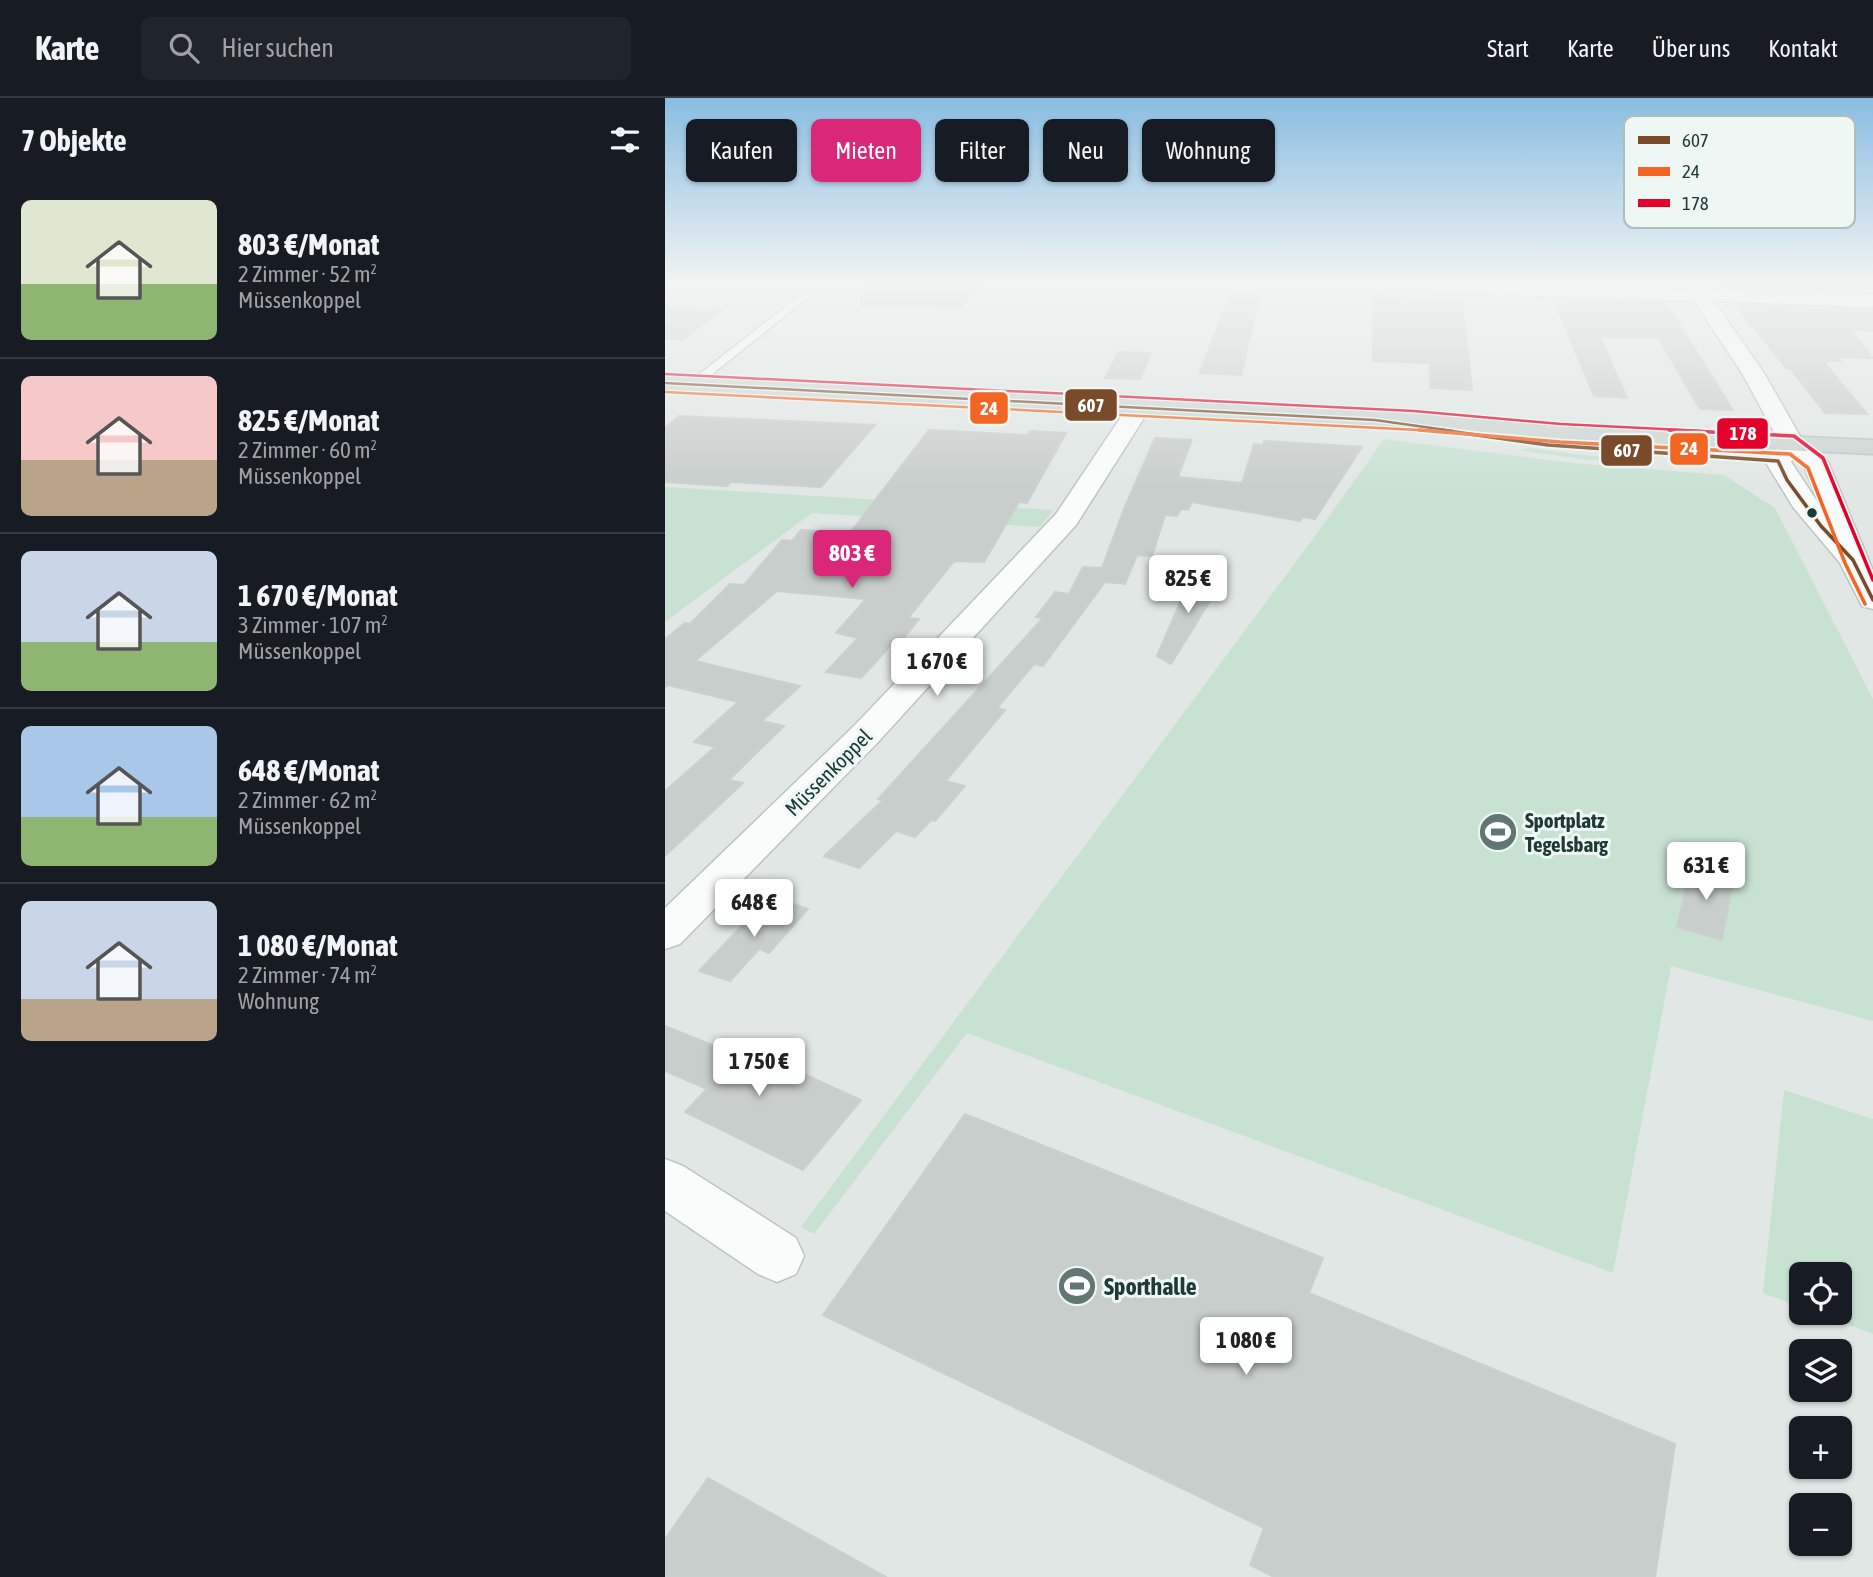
<!DOCTYPE html>
<html lang="de">
<meta charset="utf-8">
<style>
body{margin:0;font-family:"Asap Condensed",sans-serif;background:#20242c;color:#f1f3f6;height:100vh;display:flex;flex-direction:column;font-size:26px;white-space:nowrap}
*{box-sizing:border-box;margin:0}
p{font-size:23px;color:#9ea1a6}
.icon{flex:none;width:38px;height:38px;fill:none;stroke:currentColor;stroke-width:2;stroke-linecap:round;stroke-linejoin:round}
.map{position:relative;flex:1;overflow:hidden}
.panel{display:flex;flex-direction:column;background:#171b24;width:665px}
.panel>*{flex:none}
.top-card{position:absolute;left:21px;top:21px;width:665px;height:63px;display:flex;gap:14px}
.buttons{position:absolute;left:1124px;top:1164px;display:grid;gap:14px}
.buttons a{display:grid;place-items:center;width:63px;height:63px;border-radius:10px;background:#171b24;box-shadow:0 2px 5px #0004;font-size:35px}
.price{position:absolute;translate:-50% -60px;padding:0 16px;border-radius:7px;background:#fff;color:#222;font-size:23px;line-height:46px;filter:drop-shadow(0 2px 4px #0008)}
.price::after{content:'';position:absolute;left:50%;top:42px;width:21px;height:16px;margin-left:-10px;background:inherit;clip-path:polygon(0 0,100% 0,50% 100%)}
.price.current{background:#db2777;color:#fff}
ul{padding:0;list-style:none}
li{display:flex;align-items:center;gap:21px;height:175px;padding:0 21px}
li+li{border-top:2px solid #363941}
li span{display:grid;place-items:center;flex:none;width:196px;height:140px;border-radius:10px;color:#555}
li>.icon{margin-inline-start:auto}
span .icon{width:84px;height:84px;fill:#fffc;stroke-width:1}
li b{font-size:30px}
h2{display:flex;justify-content:space-between;align-items:center;height:84px;padding:0 21px;font-size:30px}
.chip{padding:0 24px;border-radius:10px;background:#171b24;box-shadow:0 2px 5px #0004;font-size:24px;line-height:63px}
.chip.current{background:#db2777;color:#fff}
header{display:flex;align-items:center;gap:42px;box-sizing:border-box;height:98px;padding:0 35px;background:#171b24;border-bottom:2px solid #363941}
header strong{font-size:33px}
nav{display:flex;gap:38px;margin-inline-start:auto;font-size:24px}
.search{width:490px;height:63px;background:#20242c;display:flex;align-items:center;gap:18px;box-sizing:border-box;padding:0 24px;border-radius:10px;color:#9ea1a6;font-size:26px}
main{display:flex;flex:1;min-height:0}
.map>svg:first-child{display:block}
.green{fill:#c8e2d2}
.building{fill:#c8cecc;stroke:#c9d0ce;stroke-width:2}
.lines{fill:none;stroke-linecap:round;stroke-linejoin:round}
.service-casing{stroke:#bdc4c2;stroke-width:3}
.minor-casing{stroke:#bdc4c2;stroke-width:3}
.tertiary-casing{stroke:#bdc4c2;stroke-width:3}
.primary-casing{stroke:#bac4c2;stroke-width:3}
.service{fill:#fafbfb;fill-rule:evenodd}
.minor{fill:#fafbfb;fill-rule:evenodd}
.tertiary{fill:#fafbfb;fill-rule:evenodd}
.primary{fill:#ccd4d2;fill-rule:evenodd}
.bus-1-far1-casing{stroke:#eef7f3;stroke-width:5}
.bus-1-casing{stroke:#eef7f3;stroke-width:7}
.bus-2-far1-casing{stroke:#eef7f3;stroke-width:5}
.bus-2-casing{stroke:#eef7f3;stroke-width:7}
.bus-3-far1-casing{stroke:#eef7f3;stroke-width:5}
.bus-3-casing{stroke:#eef7f3;stroke-width:7}
.bus-1-far1{stroke:#7a4b2a;stroke-width:2.5}
.bus-1{stroke:#7a4b2a;stroke-width:3.5}
.bus-2-far1{stroke:#f26522;stroke-width:2.5}
.bus-2{stroke:#f26522;stroke-width:3.5}
.bus-3-far1{stroke:#e4002b;stroke-width:2.5}
.bus-3{stroke:#e4002b;stroke-width:3.5}
.bus-dot{fill:#1e3a35;stroke:#eef7f3;stroke-width:2.5}
.labels{text-anchor:middle;dominant-baseline:central;stroke-width:6;stroke-linejoin:round;paint-order:stroke}
.street-label{font-size:21px;fill:#1e3a35;stroke:#eef7f3}
.poi-label{font-size:21px;font-weight:bold;fill:#1e3a35;stroke:#eef7f3;text-anchor:start}
.near-poi-label{font-size:24px;font-weight:bold;fill:#1e3a35;stroke:#eef7f3;text-anchor:start}
.key{fill:#eef7f3;stroke:#b0beba;stroke-width:2}
.key-label{font-size:19px;fill:#1e3a35}
.line-badge{stroke:#eef7f3;stroke-width:2.5}
.badge-label{font-size:19px;text-anchor:middle;font-weight:bold;fill:#fff}
</style>
<header>
<strong>Karte</strong>
<div class="search"><svg class="icon" aria-label="search" viewBox="0 0 24 24"><circle cx="10" cy="10" r="6"/><path d="M15 15l6 6"/></svg>Hier suchen</div>
<nav><a>Start</a><a>Karte</a><a>Über uns</a><a>Kontakt</a></nav>
</header>
<main>
<section class="panel">
<h2>7 Objekte<svg class="icon" aria-label="filters" viewBox="0 0 24 24"><path d="M4 7h16M4 17h16"/><circle cx="9" cy="7" r="2"/><circle cx="15" cy="17" r="2"/></svg></h2>
<ul>
<li><span style="background:linear-gradient(#dfe7d0 60%,#8fb573 0)"><svg class="icon" aria-label="home" viewBox="0 0 24 24"><path d="M3 11l9-7 9 7M6 9v11h12V9"/></svg></span><div><b>803 €/Monat</b><p>2 Zimmer · 52 m²</p><p>Müssenkoppel</p></div></li>
<li><span style="background:linear-gradient(#f6c9c9 60%,#b9a48a 0)"><svg class="icon" aria-label="home" viewBox="0 0 24 24"><path d="M3 11l9-7 9 7M6 9v11h12V9"/></svg></span><div><b>825 €/Monat</b><p>2 Zimmer · 60 m²</p><p>Müssenkoppel</p></div></li>
<li><span style="background:linear-gradient(#c9d6e8 65%,#8fb573 0)"><svg class="icon" aria-label="home" viewBox="0 0 24 24"><path d="M3 11l9-7 9 7M6 9v11h12V9"/></svg></span><div><b>1 670 €/Monat</b><p>3 Zimmer · 107 m²</p><p>Müssenkoppel</p></div></li>
<li><span style="background:linear-gradient(#a9c7e8 65%,#8fb573 0)"><svg class="icon" aria-label="home" viewBox="0 0 24 24"><path d="M3 11l9-7 9 7M6 9v11h12V9"/></svg></span><div><b>648 €/Monat</b><p>2 Zimmer · 62 m²</p><p>Müssenkoppel</p></div></li>
<li><span style="background:linear-gradient(#c9d6e8 70%,#b9a48a 0)"><svg class="icon" aria-label="home" viewBox="0 0 24 24"><path d="M3 11l9-7 9 7M6 9v11h12V9"/></svg></span><div><b>1 080 €/Monat</b><p>2 Zimmer · 74 m²</p><p>Wohnung</p></div></li>
</ul>
</section>
<div class="map">
<svg width="1208" height="1479" viewBox="0 0 1208 1479">
<rect width="100%" height="100%" fill="#e0e7e5"/>
<path class="green" d="M719,341l189,24 151,12 51,33 98,191v322l-202,-55 -58,307 -646,-240 -153,201 -13,-7 509,-684z
M775,342l81,11 7,-3 122,15 -61,-3z
M0,389l388,23 -13,17 -228,-14 -147,109z
M1119,992l89,29v215l-57,-21 23,-1v-38h-38v33l-38,-14z"/>
<path class="building" d="M196,185h121l-22,26 -99,-3z
M1058,185h150v9l-147,-4z
M565,194l30,1 -19,82 -41,-2z
M709,199l88,3 10,90 -42,-2v-25l-57,-2z
M894,201l107,4 67,107 -33,-1 -42,-72h-58l27,61 -33,-2 -39,-93h5z
M1071,206l137,6v21l-23,-1 23,28 -36,-1 4,4h-18l44,53 -42,-1 -35,-45h-4l-33,-42h-3z
M0,209l57,3 -40,30 -17,-1z
M453,254l33,1 -11,26 -35,-1z
M14,318l196,9 -54,62 -90,-5 -4,4 -62,-4v-54z
M264,332l99,5 2,-4 36,2 -39,70 -8,-1 -35,60 -30,-1 -46,57 11,1 -19,24 -6,-1 -33,36 -35,-6 32,-34 -22,-5 30,-34 -89,-8 -82,70 105,25 -38,35 22,5 -55,54 14,3 -78,73v-65l50,-44 -21,-5 44,-40 -70,-17 -3,2v-48l20,-16 5,1 40,-40 14,1 38,-45 10,1 9,-11 49,3z
M490,340l37,2 -14,37 64,6 12,-39 9,1 1,-4 98,6 -47,72 -12,-2 -3,4 -108,-19 -4,8 -7,-1 -4,7 -12,-1 -13,41 -15,-1 -12,29 -20,-2 -62,84 -9,-2 -37,44 8,2 -59,71 19,5 -30,35 -4,-1 -16,17 -19,-6 -37,37 -35,-12 59,-56 -5,-1 165,-181 -7,-1 19,-25 14,2 14,-27 19,1 22,-59z
M526,479l32,3 -52,84 -14,-8z
M1027,765l42,12 -12,65 -45,-13z
M111,800l32,11 -39,44 -10,-4 -29,32 -31,-10 51,-54 7,2z
M0,928l74,30 8,-8 114,52 -58,70 -118,-58 22,-23 -42,-18z
M300,1016l358,144 -14,35 366,151 -20,133h-381l-24,-12 14,-37 -441,-213z
M43,1380l178,99h-221v-38z"/>
<g class="lines">
<g class="service-casing">
<path id="service" d="M142,192l8,2 -119,95h-8v-4z"/>
</g>
<g class="minor-casing">
<path id="minor" d="M652,185h177l193,6 -4,-6h18l5,7 167,5v12l-159,-6 50,72 41,72 -3,5 -9,2 -9,-2 -3,-5 -39,-72 -48,-72 -368,-12z
M474,302l8,2 4,5 -75,118 -197,216 -199,203 -15,5v-41l190,-183 201,-211 75,-112z
M0,1061l18,7 113,72 8,18 -8,18 -19,8 -19,-8 -93,-63z"/>
</g>
<g class="tertiary-casing">
<path id="tertiary" d="M1128,340l9,2 26,22 45,109v38l-11,-3 -22,-43 -47,-56 -28,-46 19,-21zM1129,360l10,8 17,41 -30,-45z"/>
</g>
<g class="primary-casing">
<path id="primary" d="M0,278l749,37 146,13 313,14v14l-313,-14 -146,-13 -749,-37z"/>
</g>
<use href="#service" class="service"/>
<use href="#minor" class="minor"/>
<use href="#tertiary" class="tertiary"/>
<use href="#primary" class="primary"/>
<g class="bus-1-far1-casing">
<path id="bus-1-far1" d="M0,285l710,37 78,11"/>
</g>
<g class="bus-1-casing">
<path id="bus-1" d="M776,332l107,15 230,16 9,19 34,46 32,34 20,40"/>
</g>
<g class="bus-2-far1-casing">
<path id="bus-2-far1" d="M0,294l774,39"/>
</g>
<g class="bus-2-casing">
<path id="bus-2" d="M754,332l141,12 230,12 18,14 37,95 20,41"/>
</g>
<g class="bus-3-far1-casing">
<path id="bus-3-far1" d="M0,276l749,37 147,13 142,7"/>
</g>
<g class="bus-3-casing">
<path id="bus-3" d="M1004,332l125,6 29,22 50,122"/>
</g>
<use href="#bus-1-far1" class="bus-1-far1"/>
<use href="#bus-1" class="bus-1"/>
<use href="#bus-2-far1" class="bus-2-far1"/>
<use href="#bus-2" class="bus-2"/>
<use href="#bus-3-far1" class="bus-3-far1"/>
<use href="#bus-3" class="bus-3"/>
</g>
<linearGradient id="sky" x2="0" y2="1"><stop stop-color="#8abde2"/><stop offset="0.47" stop-color="#f1f4f3"/><stop offset="1" stop-color="#f1f4f3" stop-opacity="0"/></linearGradient>
<rect width="1208" height="392" fill="url(#sky)"/>
<defs>
<g id="stadium-disc" transform="scale(2.0125)"><circle r="9.5" fill="#627773" stroke="#eef7f3"/><path d="M0-5a6.5 5 0 1 0 0 10a6.5 5 0 1 0 0-10ZM-3.5-1.8h7v3.6h-7Z" fill="#fff"/></g>
</defs>
<g fill-rule="evenodd">
<use href="#stadium-disc" x="833" y="734"/>
<use href="#stadium-disc" x="412" y="1188"/>
</g>
<circle class="bus-dot" cx="1147" cy="415" r="6"/>
<g class="labels">
<g class="street-label">
<text transform="translate(163 674) rotate(-45)">Müssenkoppel</text>
</g>
<g class="poi-label">
<text x="860" y="722">Sportplatz<tspan x="860" dy="24">Tegelsbarg</tspan></text>
</g>
<g class="near-poi-label">
<text x="439" y="1188">Sporthalle</text>
</g>
</g>
<rect x="959" y="18" width="231" height="112" rx="10" class="key"/>
<rect x="973" y="38" width="32" height="8" fill="#7a4b2a"/>
<rect x="973" y="69" width="32" height="9" fill="#f26522"/>
<rect x="973" y="101" width="32" height="8" fill="#e4002b"/>
<g class="key-label">
<text x="1017" y="49">607</text>
<text x="1017" y="80">24</text>
<text x="1017" y="112">178</text>
</g>
<g class="line-badge">
<rect x="399" y="290" width="54" height="34" rx="7" fill="#7a4b2a"/>
<rect x="304" y="293" width="40" height="34" rx="7" fill="#f26522"/>
<rect x="1051" y="319" width="53" height="33" rx="7" fill="#e4002b"/>
<rect x="1004" y="334" width="40" height="34" rx="7" fill="#f26522"/>
<rect x="935" y="336" width="53" height="33" rx="7" fill="#7a4b2a"/>
</g>
<g class="badge-label">
<text x="426" y="314">607</text>
<text x="324" y="317">24</text>
<text x="1078" y="342">178</text>
<text x="1024" y="357">24</text>
<text x="962" y="359">607</text>
</g>
</svg>
<div class="buttons">
<a><svg class="icon" aria-label="locate" viewBox="0 0 24 24"><circle cx="12" cy="12" r="6"/><path d="M12 2v4M12 18v4M2 12h4M18 12h4"/></svg></a>
<a><svg class="icon" aria-label="layers" viewBox="0 0 24 24"><path d="M12 4l9 5-9 5-9-5zM3 14l9 5 9-5"/></svg></a>
<a>+</a>
<a>−</a>
</div>
<b class="price current" style="left:187px;top:492px">803 €</b>
<b class="price" style="left:523px;top:517px">825 €</b>
<b class="price" style="left:272px;top:600px">1 670 €</b>
<b class="price" style="left:1041px;top:804px">631 €</b>
<b class="price" style="left:89px;top:841px">648 €</b>
<b class="price" style="left:94px;top:1000px">1 750 €</b>
<b class="price" style="left:581px;top:1279px">1 080 €</b>
<div class="top-card">
<a class="chip">Kaufen</a>
<a class="chip current">Mieten</a>
<a class="chip">Filter</a>
<a class="chip">Neu</a>
<a class="chip">Wohnung</a>
</div>
</div>
</main>
